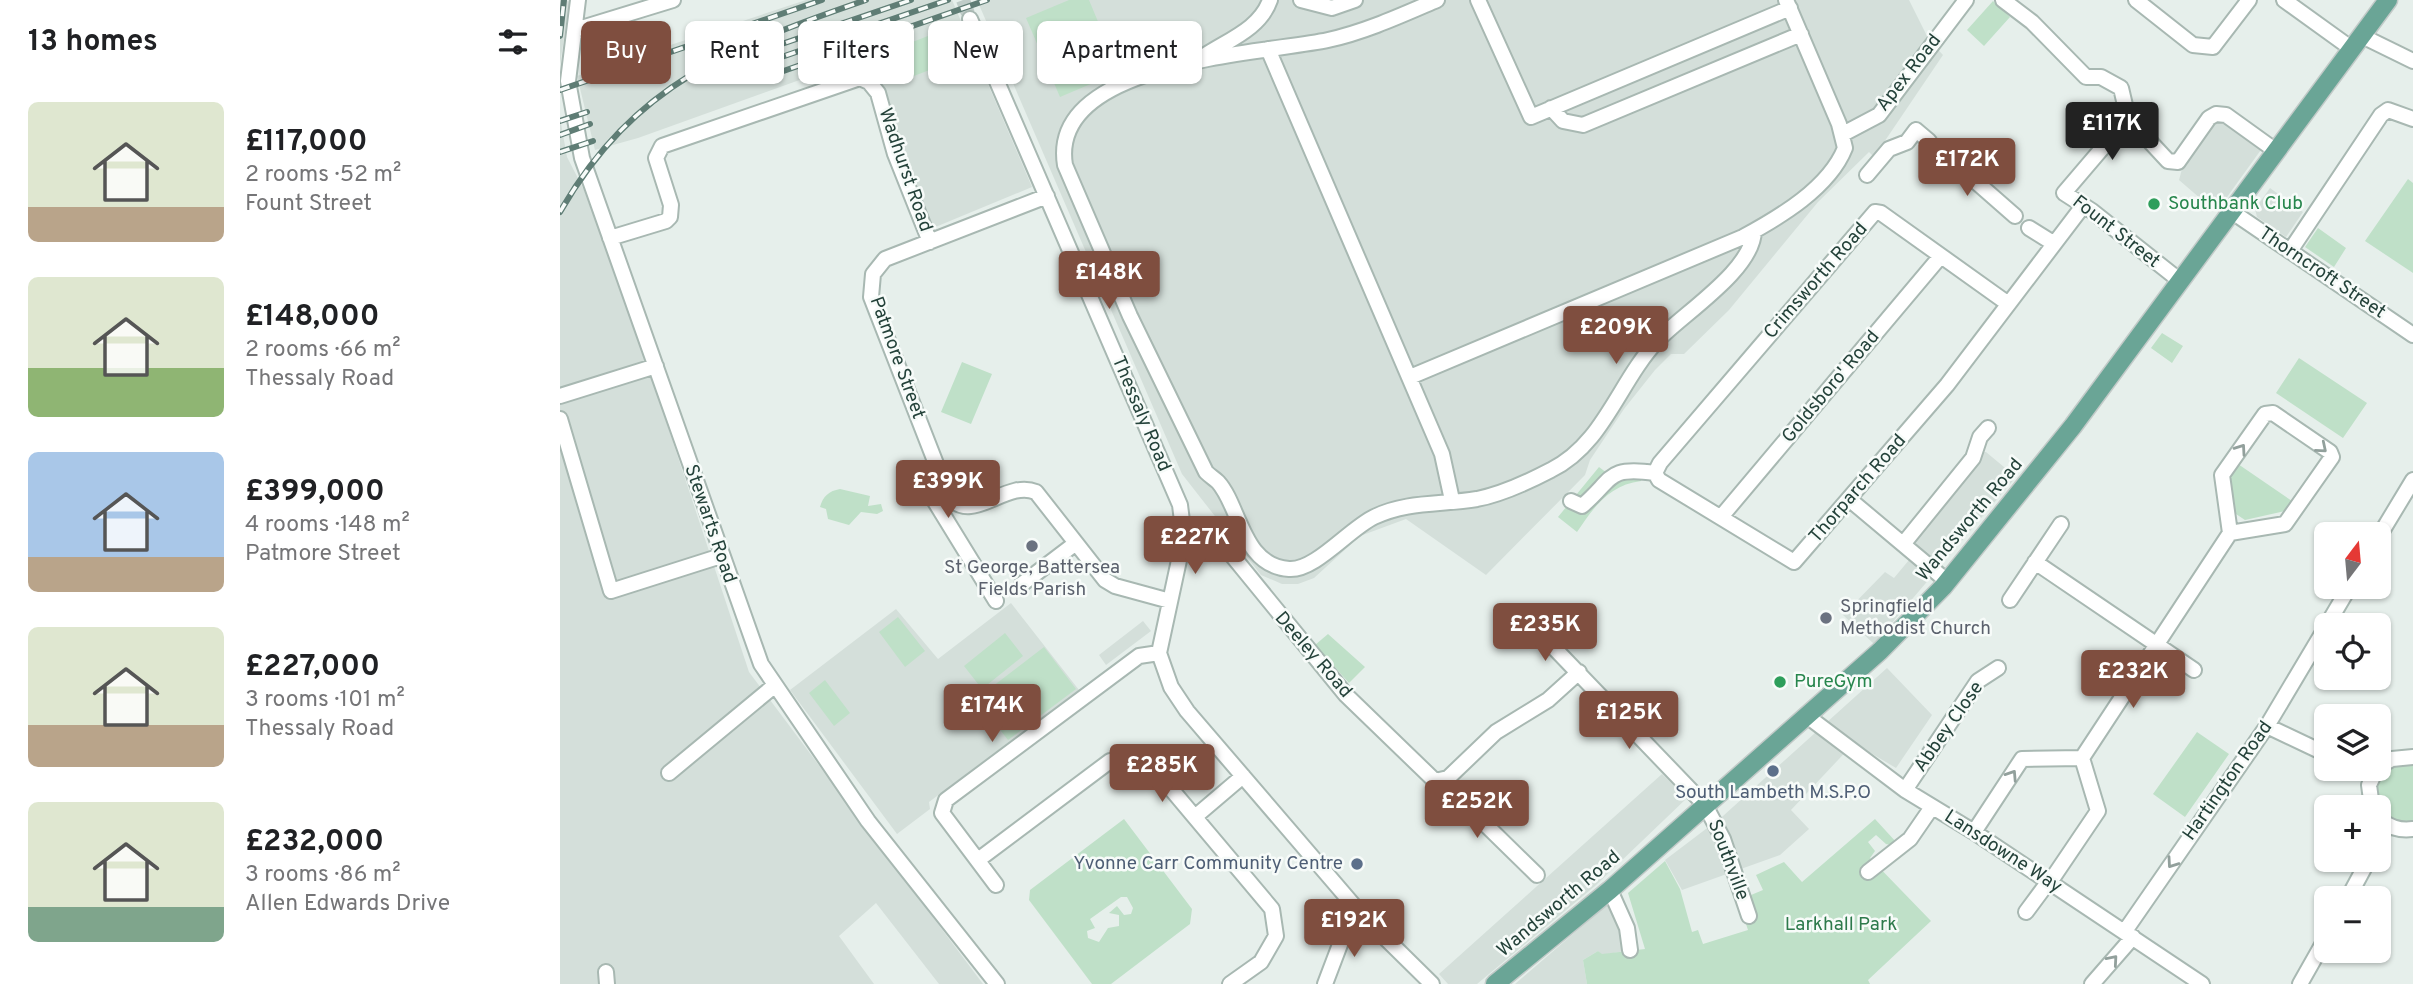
<!DOCTYPE html>
<meta charset="utf-8">
<style>
body{margin:0;font-family:Overpass,sans-serif;background:#f2f2f2;color:#202124;height:100vh;display:flex;flex-direction:column;font-size:26px;white-space:nowrap}
*{box-sizing:border-box;margin:0}
p{font-size:23px;color:#757577}
.icon{flex:none;width:38px;height:38px;fill:none;stroke:currentColor;stroke-width:2;stroke-linecap:round;stroke-linejoin:round}
.map{position:relative;flex:1;overflow:hidden}
.side{display:flex;flex-direction:column;background:#fff;width:560px}
.side>*{flex:none}
.guide{position:absolute;left:21px;top:21px;width:665px;height:63px;display:flex;gap:14px}
.needle{width:46px;rotate:16deg}
.controls{position:absolute;left:1754px;top:522px;display:grid;gap:14px}
.controls a{display:grid;place-items:center;width:77px;height:77px;border-radius:10px;background:#fff;box-shadow:0 2px 5px #0004;font-size:35px}
.price{position:absolute;translate:-50% -60px;padding:0 16px;border-radius:7px;background:#7f4e3f;color:#fff;font-size:23px;line-height:46px;filter:drop-shadow(0 2px 4px #0008)}
.price::after{content:'';position:absolute;left:50%;top:42px;width:21px;height:16px;margin-left:-10px;background:inherit;clip-path:polygon(0 0,100% 0,50% 100%)}
.price.current{background:#222;color:#fff}
ul{padding:0;list-style:none}
li{display:flex;align-items:center;gap:21px;height:175px;padding:0 28px}
li span{display:grid;place-items:center;flex:none;width:196px;height:140px;border-radius:10px;color:#555}
li>.icon{margin-inline-start:auto}
span .icon{width:84px;height:84px;fill:#fffc;stroke-width:1}
li b{font-size:30px}
h2{display:flex;justify-content:space-between;align-items:center;height:84px;padding:0 28px;font-size:30px}
.tag{padding:0 24px;border-radius:10px;background:#fff;box-shadow:0 2px 5px #0004;font-size:24px;line-height:63px}
.tag.current{background:#7f4e3f;color:#fff}
main{display:flex;flex:1;min-height:0}
.map>svg:first-child{display:block}
.built{fill:#d4dfda}
.green{fill:#bfe0c8;fill-rule:evenodd}
.lines{fill:none;stroke-linecap:round;stroke-linejoin:round}
.minor-tunnel{stroke:#bfccc8;stroke-width:14;stroke-dasharray:14 7;stroke-linecap:butt}
.minor-casing{stroke:#a8b8b2;stroke-width:18}
.major-casing{stroke:#c2cac8;stroke-width:21}
.minor{stroke:#fff;stroke-width:14}
.major{stroke:#6aa596;stroke-width:18}
.rail-casing{stroke:#5f7d75;stroke-width:6}
.rail{stroke:#f7fbf9;stroke-width:3.5;stroke-dasharray:10;stroke-linecap:butt}
.oneway{stroke:#92a09c}
.leisure-dot{fill:#2e9e5b;stroke:#f7fbf9;stroke-width:2.5}
.worship-dot{fill:#6b7280;stroke:#f7fbf9;stroke-width:2.5}
.service-dot{fill:#5c6f8a;stroke:#f7fbf9;stroke-width:2.5}
.labels{text-anchor:middle;dominant-baseline:central;stroke-width:5;stroke-linejoin:round;paint-order:stroke}
.street-label{font-size:19px;fill:#24423a;stroke:#f7fbf9}
.leisure-label{font-size:19px;fill:#27864d;stroke:#f7fbf9;text-anchor:start}
.worship-label{font-size:19px;fill:#5b616d;stroke:#f7fbf9}
.service-label{font-size:19px;fill:#4e5e75;stroke:#f7fbf9}
.park-label{font-size:19px;fill:#2d7a4b;stroke:#f7fbf9}
</style>
<main>
<section class="side">
<h2>13 homes<svg class="icon" aria-label="filters" viewBox="0 0 24 24"><path d="M4 7h16M4 17h16"/><circle cx="9" cy="7" r="2"/><circle cx="15" cy="17" r="2"/></svg></h2>
<ul>
<li><span style="background:linear-gradient(#dfe7d0 75%,#b9a48a 0)"><svg class="icon" aria-label="home" viewBox="0 0 24 24"><path d="M3 11l9-7 9 7M6 9v11h12V9"/></svg></span><div><b>£117,000</b><p>2 rooms · 52 m²</p><p>Fount Street</p></div></li>
<li><span style="background:linear-gradient(#dfe7d0 65%,#8fb573 0)"><svg class="icon" aria-label="home" viewBox="0 0 24 24"><path d="M3 11l9-7 9 7M6 9v11h12V9"/></svg></span><div><b>£148,000</b><p>2 rooms · 66 m²</p><p>Thessaly Road</p></div></li>
<li><span style="background:linear-gradient(#a9c7e8 75%,#b9a48a 0)"><svg class="icon" aria-label="home" viewBox="0 0 24 24"><path d="M3 11l9-7 9 7M6 9v11h12V9"/></svg></span><div><b>£399,000</b><p>4 rooms · 148 m²</p><p>Patmore Street</p></div></li>
<li><span style="background:linear-gradient(#dfe7d0 70%,#b9a48a 0)"><svg class="icon" aria-label="home" viewBox="0 0 24 24"><path d="M3 11l9-7 9 7M6 9v11h12V9"/></svg></span><div><b>£227,000</b><p>3 rooms · 101 m²</p><p>Thessaly Road</p></div></li>
<li><span style="background:linear-gradient(#dfe7d0 75%,#7fa58c 0)"><svg class="icon" aria-label="home" viewBox="0 0 24 24"><path d="M3 11l9-7 9 7M6 9v11h12V9"/></svg></span><div><b>£232,000</b><p>3 rooms · 86 m²</p><p>Allen Edwards Drive</p></div></li>
</ul>
</section>
<div class="map">
<svg width="1853" height="984" viewBox="0 0 1853 984">
<rect width="100%" height="100%" fill="#e6efeb"/>
<path class="built" d="M0,0l13,2 -5,8 -8,55z
M246,0h146l80,187 -99,41 -64,-173 -231,83 -43,12 -18,-74z
M417,0h932l20,40 14,15 -69,102 -5,-5 -51,50 -89,108 -45,44h-13l-16,16 -31,39 -34,51 -5,15 -99,100 -80,-56 -46,17 -46,42 -16,6h-16l-21,-9 -79,-101z
M1658,117l45,30 -41,57 -14,1 -29,-25 3,-11z
M0,118l7,39 17,33 43,113 122,369 234,312h-44l-63,-81 -37,33 35,48h-314z
M1710,188l33,24 -17,25 -29,-20 -2,-8z
M1420,452h6l30,25 -142,167 -31,-29 42,-43 9,6 15,-18 -2,-11z
M451,603l68,87 -150,112 1,7 -33,25 -107,-144 106,-81 42,50z
M583,621l8,10 -45,34 -7,-10z
M1327,668l45,47 -36,53 -42,-25 -63,67 18,19 -29,26 -98,35 -17,-30 58,-44z
M1102,774l25,24 -92,88 -118,98h-29l-9,-10z
M1049,903l16,34v14l-23,4 -4,-4 -15,9 4,24h-72z"/>
<path class="green" d="M509,0h20l30,72 -59,25 -34,-79z
M1433,1l17,16 -26,29 -17,-16z
M376,33l12,30 -50,19 -12,-30z
M1527,109l24,17 -19,23z
M1848,179l5,4v90l-48,-32z
M1758,228l28,20 -12,19 -29,-20z
M1602,333l21,13 -11,17 -21,-15z
M1739,358l68,45 -24,35 -67,-45z
M402,362l30,12 -21,50 -30,-12z
M1678,464l54,37 -7,10 -40,9 -9,-6 -8,-38z
M1082,466l-1,15c-32,4 -47,26 -64,51l-19,-15 41,-50 8,6z
M280,489l30,7 -2,10 13,-2 2,7 -6,3 -16,-2 -12,13 -21,-6 -2,-10 -6,-2c3,-11 9,-16 20,-18z
M338,617l27,34 -20,16 -26,-35z
M445,633l18,23 -41,33 -18,-23z
M768,634l37,33 -16,16 -34,-38z
M484,647l32,42 -68,51 -32,-41z
M265,680l25,33 -16,13 -25,-33z
M1637,732l32,22 -44,63 -32,-23z
M1840,763l13,1v58c-39,8 -52,-45 -13,-59z
M564,819l68,90 -2,15 -79,60h-19l-63,-84 1,-10zM561,897h6l6,11 -2,6 -7,1 -7,-9 -8,7 10,2v11l-11,2 -9,14 -11,-4 -1,-7 8,-3 -5,-9z
M1315,819l22,24 -3,3 -8,-2 -10,-9 -8,7 7,9 -5,7 61,63 -63,59 2,4h-283l-4,-24 15,-9 4,3 43,-5 -17,-56 37,-32 15,28 12,43 6,-2 5,14 45,-14 -3,-9 12,-6 -6,-20 12,-5 -7,-15 28,-13 18,20z"/>
<g class="lines">
<path class="minor-tunnel" d="M403,0l7,19"/>
<g class="minor-casing">
<path id="minor" d="M18,0l-10,81 14,77 179,506 107,157 129,163
M741,0l31,8 23,-8
M877,0c-35,15 -72,32 -109,40 -66,14 -280,21 -263,125l65,151 76,156c4,4 9,7 12,10 22,24 24,84 71,87 26,2 60,-40 85,-52 33,-16 67,-12 103,-18 26,-5 51,-17 74,-29 53,-26 68,-89 107,-130 26,-27 95,-70 96,-109
M918,0l53,117 259,-109
M1443,0l29,22 54,55h15l20,11 7,30 40,43 10,1 31,-44 7,-4 10,1 50,36
M1576,0l57,45 20,2 36,-47
M1724,0l68,49
M410,19l210,486 4,32 -25,116 12,34 16,24 175,204 70,69
M15,30l98,-30
M1802,36l51,25
M708,49l174,405 10,46
M644,56c24,-16 56,-27 66,-56
M991,108l12,13 20,4 218,-91
M1568,118l-64,75 28,18 87,69
M1283,134l36,-19 87,-115
M1382,152l73,64
M1307,175l22,-26 18,-7 9,-12 13,11
M487,196l-162,63 -12,15 -2,23 78,200c24,28 57,-18 87,-5l69,88 10,6 55,15
M1671,211l182,124
M1469,228l24,15
M50,238l56,-17 4,-4 1,-12 -15,-47 6,-12 198,-68 9,4 9,11 17,61 35,88
M1730,251l91,-136 7,-5 25,9
M850,377l333,-140c37,-20 86,-49 102,-89l-6,-24 -53,-124
M0,396l96,-30
M0,419l51,172 110,-35
M1095,473l5,-10 215,-251 6,1 126,90
M381,475l-15,12 70,114
M1289,499l99,83
M1011,501l11,5c32,-27 24,-40 73,-33l4,7 135,82 153,-177 136,-179
M1161,517l219,-260
M624,537l42,11 120,147 89,86 13,-3 48,-46 52,-32 31,-28
M1818,538l35,-58
M1344,543l69,-85 7,-21 8,-9
M1475,562l159,108
M462,584l54,-41
M1450,600l51,-76
M1767,625l23,-39
M975,628l170,177 18,34 26,77
M1247,716l98,74 69,42 228,152
M1707,726l59,28
M1522,758l148,-225 -8,-58 43,-61 8,-1 57,39 2,5 -47,67 -55,9
M1818,767l14,-8 21,-2
M109,773l105,-87
M882,782l95,93
M1345,790l73,-109 20,-13
M1812,807l-3,-22 8,-17
M636,816l47,-40
M1818,818c11,9 21,13 35,11
M1414,832l48,-73 60,-1 16,53 -48,71
M1818,842l9,-17
M418,860l132,-99 28,-1 23,17 111,132 4,27 -15,26 -31,22
M1308,872l42,-33 22,-32
M436,885l-54,-72 4,-13 193,-144 20,-3
M1050,890l17,38 3,22
M1788,898l21,-39
M1466,912l23,-31
M1565,931l142,-205 59,-99
M46,972l1,12
M765,984l22,-58 15,-11
M1532,984l41,-47
M1740,984l26,-46"/>
</g>
<g class="major-casing">
<path id="major" d="M935,984l115,-94 270,-239 63,-64 130,-161 315,-426"/>
</g>
<use href="#minor" class="minor"/>
<use href="#major" class="major"/>
<g class="rail-casing">
<path id="rail" d="M0,36l4,-36
M207,49l144,-49
M207,62l181,-62
M212,75l215,-75
M0,90l262,-90
M0,121l27,-9
M0,135l30,-11
M0,152l33,-11
M0,212c74,-129 173,-166 306,-212"/>
</g>
<use href="#rail" class="rail"/>
</g>
<defs><path id="oneway-chevron" d="M-2-3.5L2.5 0L-2 3.5" fill="none" stroke-width="1.6" stroke-linecap="round" stroke-linejoin="round" transform="scale(1.75)"/></defs>
<g class="oneway">
<use href="#oneway-chevron" transform="translate(1762 448) rotate(40)"/>
<use href="#oneway-chevron" transform="translate(1681 449) rotate(-55)"/>
<use href="#oneway-chevron" transform="translate(1452 775) rotate(-57)"/>
<use href="#oneway-chevron" transform="translate(1612 863) rotate(125)"/>
<use href="#oneway-chevron" transform="translate(1553 960) rotate(-49)"/>
</g>
<g class="leisure-dot">
<circle cx="1594" cy="204" r="7"/>
<circle cx="1220" cy="682" r="7"/>
</g>
<g class="worship-dot">
<circle cx="472" cy="546" r="7"/>
<circle cx="1266" cy="618" r="7"/>
</g>
<g class="service-dot">
<circle cx="1213" cy="771" r="7"/>
<circle cx="797" cy="864" r="7"/>
</g>
<g class="labels">
<g class="street-label">
<text transform="translate(1349 73) rotate(-52)">Apex Road</text>
<text transform="translate(345 170) rotate(71)">Wadhurst Road</text>
<text transform="translate(1556 232) rotate(38)">Fount Street</text>
<text transform="translate(1762 273) rotate(34)">Thorncroft Street</text>
<text transform="translate(1256 281) rotate(-49)">Crimsworth Road</text>
<text transform="translate(337 358) rotate(70)">Patmore Street</text>
<text transform="translate(1271 387) rotate(-50)">Goldsboro' Road</text>
<text transform="translate(581 414) rotate(67)">Thessaly Road</text>
<text transform="translate(1298 489) rotate(-49)">Thorparch Road</text>
<text transform="translate(1410 520) rotate(-50)">Wandsworth Road</text>
<text transform="translate(150 524) rotate(71)">Stewarts Road</text>
<text transform="translate(753 655) rotate(49)">Deeley Road</text>
<text transform="translate(1389 727) rotate(-55)">Abbey Close</text>
<text transform="translate(1668 781) rotate(-55)">Hartington Road</text>
<text transform="translate(1443 852) rotate(33)">Lansdowne Way</text>
<text transform="translate(1168 860) rotate(69)">Southville</text>
<text transform="translate(999 904) rotate(-40)">Wandsworth Road</text>
</g>
<g class="leisure-label">
<text x="1608" y="204">Southbank Club</text>
<text x="1234" y="682">PureGym</text>
</g>
<g class="worship-label">
<text x="472" y="568">St George, Battersea<tspan x="472" dy="22">Fields Parish</tspan></text>
<text x="1280" y="607" text-anchor="start">Springfield<tspan x="1280" dy="22">Methodist Church</tspan></text>
</g>
<g class="service-label">
<text x="1213" y="793">South Lambeth M.S.P.O</text>
<text x="783" y="864" text-anchor="end">Yvonne Carr Community Centre</text>
</g>
<g class="park-label">
<text x="1281" y="925">Larkhall Park</text>
</g>
</g>
</svg>
<div class="controls">
<a><svg class="needle" viewBox="-14 -14 28 28"><path d="M0-13l5 13h-10z" fill="#e53935"/><path d="M0 13l5-13h-10z" fill="#757577"/></svg></a>
<a><svg class="icon" aria-label="locate" viewBox="0 0 24 24"><circle cx="12" cy="12" r="6"/><path d="M12 2v4M12 18v4M2 12h4M18 12h4"/></svg></a>
<a><svg class="icon" aria-label="layers" viewBox="0 0 24 24"><path d="M12 4l9 5-9 5-9-5zM3 14l9 5 9-5"/></svg></a>
<a>+</a>
<a>−</a>
</div>
<b class="price current" style="left:1552px;top:162px">£117K</b>
<b class="price" style="left:1407px;top:198px">£172K</b>
<b class="price" style="left:549px;top:311px">£148K</b>
<b class="price" style="left:1056px;top:366px">£209K</b>
<b class="price" style="left:388px;top:520px">£399K</b>
<b class="price" style="left:635px;top:576px">£227K</b>
<b class="price" style="left:985px;top:663px">£235K</b>
<b class="price" style="left:1573px;top:710px">£232K</b>
<b class="price" style="left:432px;top:744px">£174K</b>
<b class="price" style="left:1069px;top:751px">£125K</b>
<b class="price" style="left:602px;top:804px">£285K</b>
<b class="price" style="left:917px;top:840px">£252K</b>
<b class="price" style="left:794px;top:959px">£192K</b>
<div class="guide">
<a class="tag current">Buy</a>
<a class="tag">Rent</a>
<a class="tag">Filters</a>
<a class="tag">New</a>
<a class="tag">Apartment</a>
</div>
</div>
</main>
